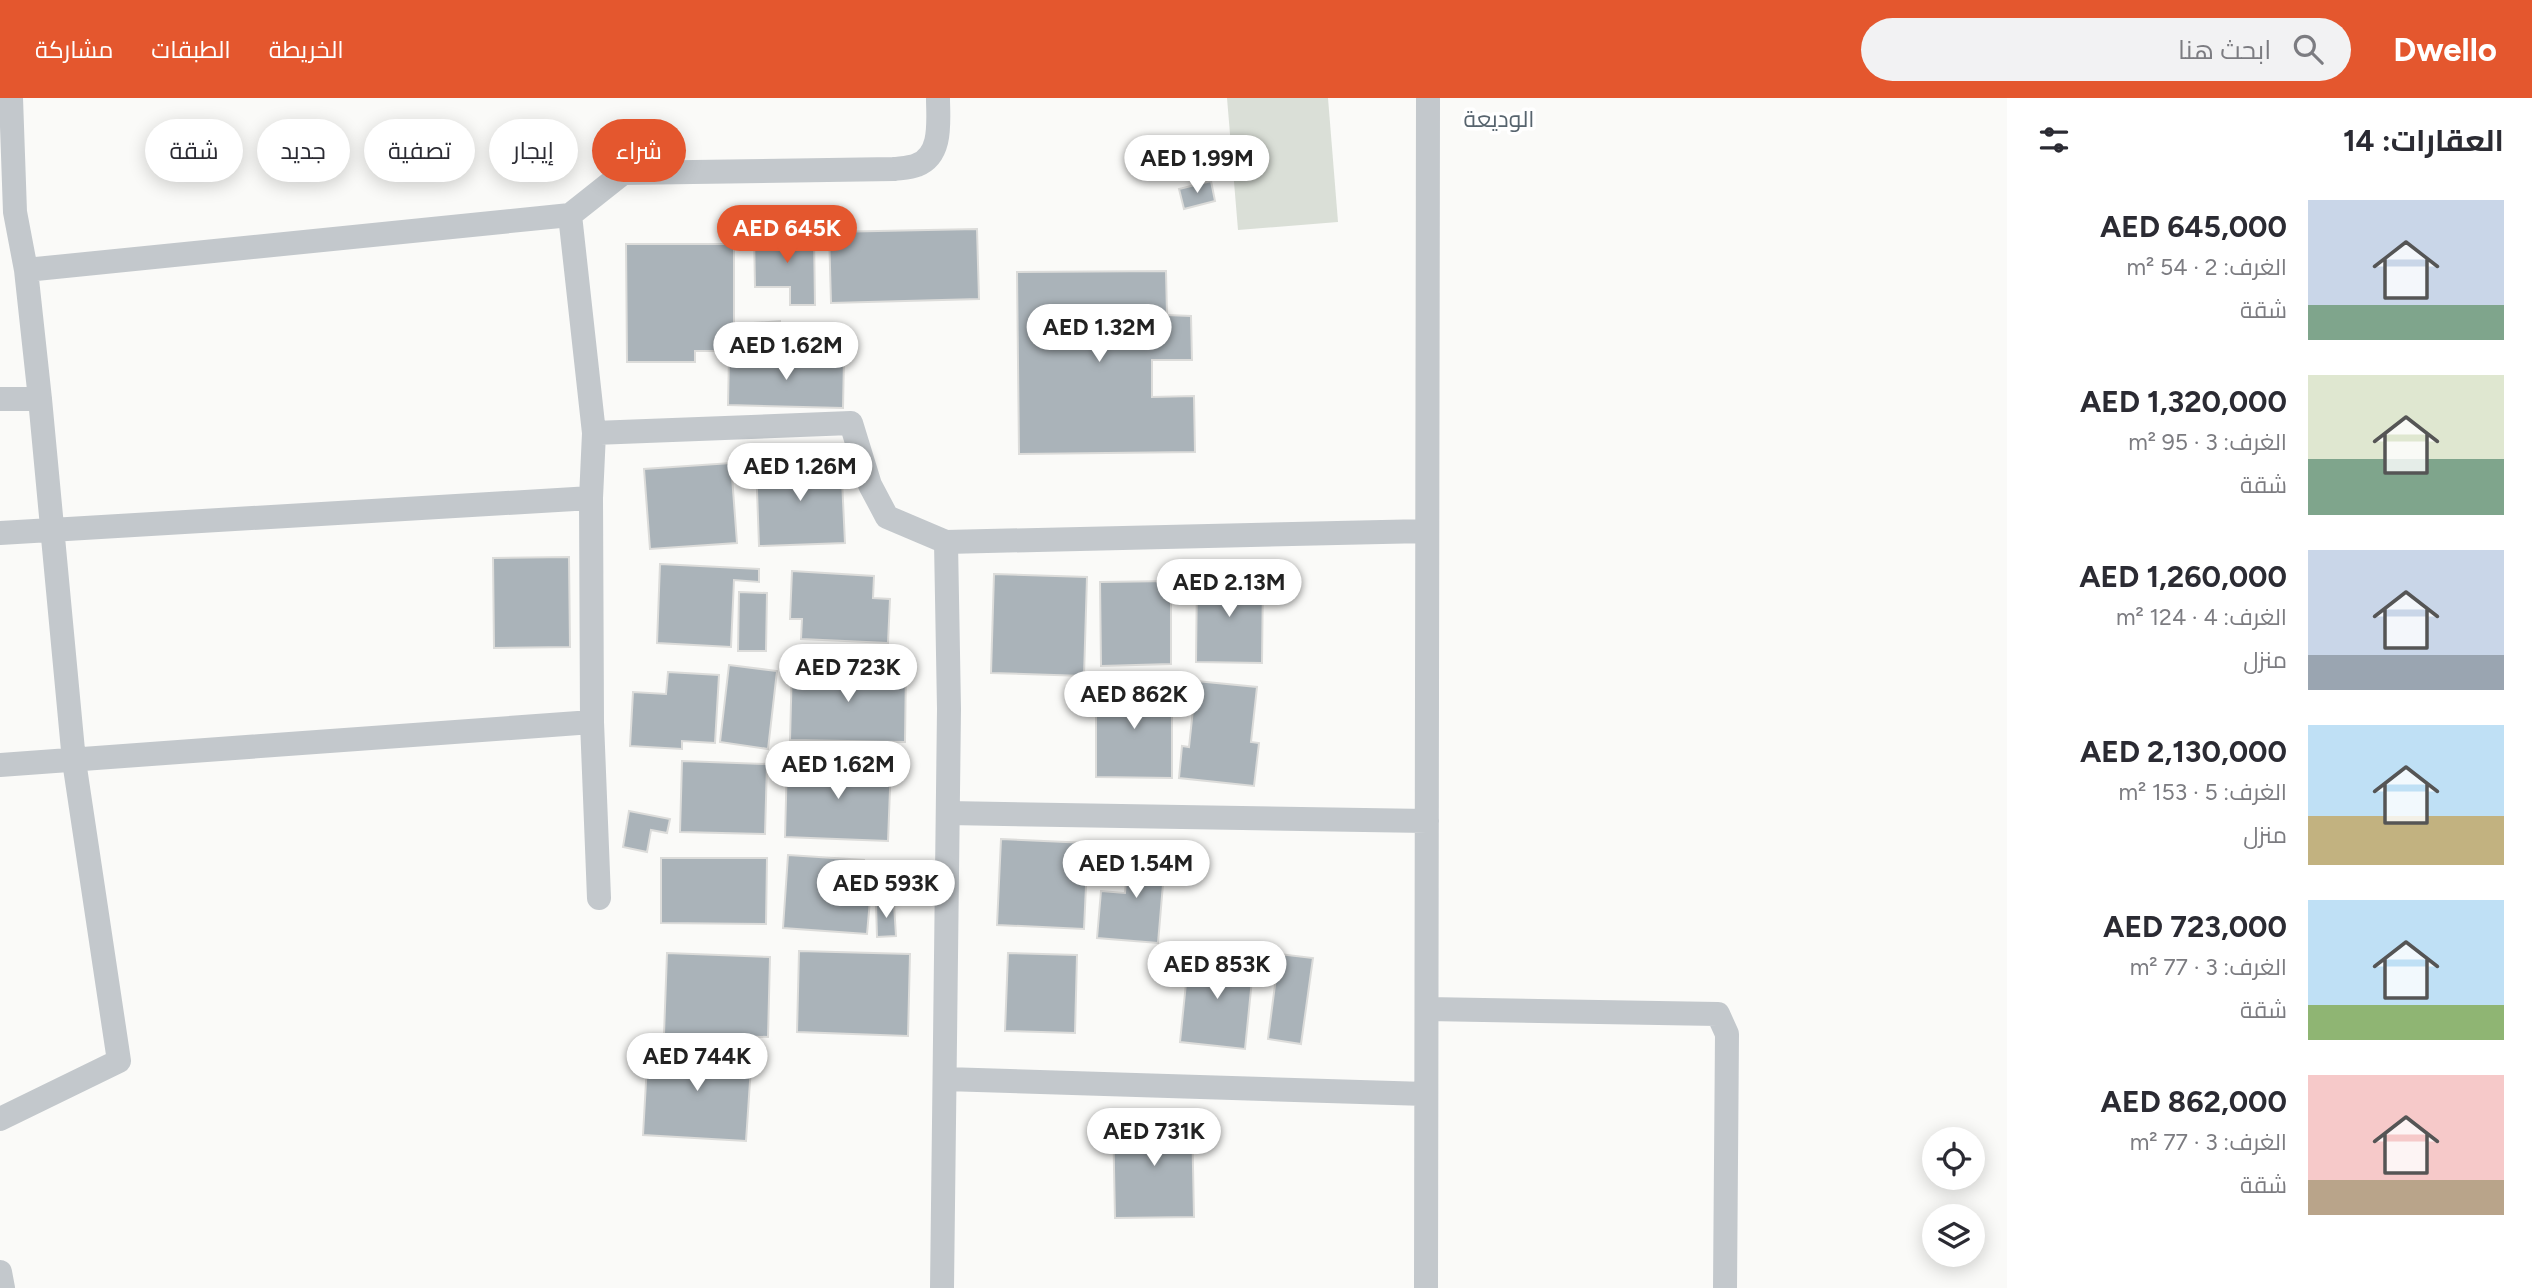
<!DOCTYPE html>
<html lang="ar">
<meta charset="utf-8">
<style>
body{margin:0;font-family:Figtree,Cairo,sans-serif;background:#f2f2f3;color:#2b2b33;direction:rtl;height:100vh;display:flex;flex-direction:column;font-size:26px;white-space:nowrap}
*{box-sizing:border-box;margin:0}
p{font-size:23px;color:#7c7c81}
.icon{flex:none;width:38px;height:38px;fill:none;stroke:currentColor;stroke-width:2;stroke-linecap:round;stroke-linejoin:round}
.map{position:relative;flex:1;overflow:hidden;direction:ltr}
.details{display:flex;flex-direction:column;background:#fff;width:525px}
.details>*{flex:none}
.guide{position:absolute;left:21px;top:21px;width:665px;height:63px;direction:rtl;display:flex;gap:14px}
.fabs{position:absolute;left:1922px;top:1029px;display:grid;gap:14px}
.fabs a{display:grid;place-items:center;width:63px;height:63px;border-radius:50%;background:#fff;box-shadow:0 4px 18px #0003;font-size:35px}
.price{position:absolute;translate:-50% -60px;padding:0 16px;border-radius:24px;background:#fff;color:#222;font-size:23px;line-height:46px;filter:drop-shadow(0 2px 4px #0008)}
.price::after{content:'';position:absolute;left:50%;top:42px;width:21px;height:16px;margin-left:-10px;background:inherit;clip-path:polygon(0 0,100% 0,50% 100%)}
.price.current{background:#e4572e;color:#fff}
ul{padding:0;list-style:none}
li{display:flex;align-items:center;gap:21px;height:175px;padding:0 28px}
li span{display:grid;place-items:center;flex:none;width:196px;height:140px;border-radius:0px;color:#555}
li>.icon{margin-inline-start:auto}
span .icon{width:84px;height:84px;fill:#fffc;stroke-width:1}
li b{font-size:30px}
h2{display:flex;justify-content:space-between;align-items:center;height:84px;padding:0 28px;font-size:30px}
.chip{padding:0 24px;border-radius:32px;background:#fff;box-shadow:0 4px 18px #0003;font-size:24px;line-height:63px}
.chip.current{background:#e4572e;color:#fff}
header{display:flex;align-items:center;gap:42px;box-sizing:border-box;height:98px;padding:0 35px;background:#e4572e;color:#fff}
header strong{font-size:33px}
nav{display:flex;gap:38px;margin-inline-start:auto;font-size:24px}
.search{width:490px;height:63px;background:#f2f2f3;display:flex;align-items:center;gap:18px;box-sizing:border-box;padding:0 24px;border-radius:38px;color:#7c7c81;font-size:26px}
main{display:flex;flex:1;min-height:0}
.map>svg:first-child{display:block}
.green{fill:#dadfd7}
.building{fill:#aab3b9;stroke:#dcdcda;stroke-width:2}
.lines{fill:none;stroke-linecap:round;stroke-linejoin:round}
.street{stroke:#c3c8cc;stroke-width:24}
.labels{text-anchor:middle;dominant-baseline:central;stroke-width:7;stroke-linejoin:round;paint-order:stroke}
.neighbourhood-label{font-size:23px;fill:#57646e;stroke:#fff}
</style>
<header>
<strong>Dwello</strong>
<div class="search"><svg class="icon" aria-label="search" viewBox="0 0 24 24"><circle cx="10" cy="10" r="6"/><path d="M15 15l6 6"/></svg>ابحث هنا</div>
<nav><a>الخريطة</a><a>الطبقات</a><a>مشاركة</a></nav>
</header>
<main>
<section class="details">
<h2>العقارات: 14<svg class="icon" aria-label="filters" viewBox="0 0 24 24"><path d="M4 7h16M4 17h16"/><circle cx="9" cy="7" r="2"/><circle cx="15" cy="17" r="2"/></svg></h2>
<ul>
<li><span style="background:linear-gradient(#c9d6e8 75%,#7fa58c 0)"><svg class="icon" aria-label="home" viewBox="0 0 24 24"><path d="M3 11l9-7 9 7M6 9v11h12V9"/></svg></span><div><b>AED 645,000</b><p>الغرف: 2 · 54 m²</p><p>شقة</p></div></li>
<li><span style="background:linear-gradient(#dfe7d0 60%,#7fa58c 0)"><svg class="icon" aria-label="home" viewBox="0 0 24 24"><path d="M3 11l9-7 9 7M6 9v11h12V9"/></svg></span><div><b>AED 1,320,000</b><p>الغرف: 3 · 95 m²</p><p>شقة</p></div></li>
<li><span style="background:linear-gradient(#c9d6e8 75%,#9aa5b1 0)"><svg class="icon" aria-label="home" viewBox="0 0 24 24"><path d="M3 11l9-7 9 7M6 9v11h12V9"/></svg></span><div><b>AED 1,260,000</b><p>الغرف: 4 · 124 m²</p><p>منزل</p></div></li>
<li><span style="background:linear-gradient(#bfe0f5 65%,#c2b280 0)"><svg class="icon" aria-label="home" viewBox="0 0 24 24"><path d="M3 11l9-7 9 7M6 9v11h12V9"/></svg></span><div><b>AED 2,130,000</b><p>الغرف: 5 · 153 m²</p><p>منزل</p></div></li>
<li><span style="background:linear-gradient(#bfe0f5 75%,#8fb573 0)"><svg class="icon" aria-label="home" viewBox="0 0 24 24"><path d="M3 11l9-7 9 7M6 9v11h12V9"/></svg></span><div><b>AED 723,000</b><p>الغرف: 3 · 77 m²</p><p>شقة</p></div></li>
<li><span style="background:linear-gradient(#f6c9c9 75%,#b9a48a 0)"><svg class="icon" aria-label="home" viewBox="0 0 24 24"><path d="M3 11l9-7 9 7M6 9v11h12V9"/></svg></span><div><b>AED 862,000</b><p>الغرف: 3 · 77 m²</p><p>شقة</p></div></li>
</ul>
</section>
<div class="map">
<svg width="2007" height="1190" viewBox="0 0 2007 1190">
<rect width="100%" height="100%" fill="#fafaf8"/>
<path class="green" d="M1227,0h101l10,124 -100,8z"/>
<path class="building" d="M1211,83l4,20 -31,8 -5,-20z
M977,131l2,70 -148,4 -2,-71z
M814,135l1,72h-25v-18h-35l-1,-53z
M626,146h108v92h-13v15h-26v11h-68z
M1166,173l1,44 24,1 1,44h-40v37l42,-1 1,56 -176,2 -2,-182z
M780,223l1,20 -26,2 -1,-20z
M729,257l115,3 -1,50 -115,-3z
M841,361l4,84 -86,3 -3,-83z
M731,365l6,80 -87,6 -6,-80z
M569,459l1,90 -76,1 -1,-90z
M660,466l99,5v13l-25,-2 -3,67 -74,-4z
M792,473l82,5 -1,22 17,1 -2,44 -87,-4 1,-20h-12z
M994,476l93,3 -3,99 -93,-3z
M1197,477l66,1 -1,87 -66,-1z
M1171,483v83l-70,2 -1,-84z
M739,494l28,1 -1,58h-28z
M729,567l48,6 -9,78 -48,-7z
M792,567l114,2 -1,75 -115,-2z
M668,574l51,3 -4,68 -33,-2v8l-52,-3 3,-54 33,2z
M1196,583l61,6 -6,55 8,1 -5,43 -75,-8 3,-32 7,1z
M1096,587h76v93l-76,-1z
M682,663l85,3 -2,70 -85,-2z
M787,663l104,3 -3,77 -103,-4z
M629,713l41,8 -3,14 -16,-3 -4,22 -24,-5z
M1001,741l87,4 -4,86 -87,-4z
M1104,745l23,6 -5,23 -23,-6z
M1129,748l37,3 -8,94 -61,-5 4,-47 24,2z
M788,757l76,5 -3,40h9l-3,34 -84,-6z
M661,760h106l-1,66 -105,-1z
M876,806h18l2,32 -19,1z
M799,853l111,3 -2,82 -111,-4z
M667,855l103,4 -2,80 -104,-3z
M1008,855l69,2 -2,78 -70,-2z
M1189,856l65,6 -9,89 -65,-7z
M1279,856l34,4 -12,86 -33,-5z
M648,948l104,6 -6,89 -103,-6z
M1192,1019l2,100 -79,1 -2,-100z"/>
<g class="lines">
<path class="street" d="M26,172l544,-55
M0,301h40
M594,335l257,-10 19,62 17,32 59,25 481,-11
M0,435l591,-35
M0,667l592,-43
M948,715l479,8
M599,800l-7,-176 -1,-224 3,-65 -24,-218 53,-42 271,-4c7,-1 16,-1 23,-4 26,-10 21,-45 21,-67
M1427,911l291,5 9,20 -2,254
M945,981l481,15
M0,1021l119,-58 -45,-300 -34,-362 -14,-129 -11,-58 -4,-114
M0,1174l3,16
M942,1190l7,-579 -3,-167
M1426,1190l2,-1190"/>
</g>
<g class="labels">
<g class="neighbourhood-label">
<text x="1499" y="21">الوديعة</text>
</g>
</g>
</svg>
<div class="fabs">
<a><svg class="icon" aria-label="locate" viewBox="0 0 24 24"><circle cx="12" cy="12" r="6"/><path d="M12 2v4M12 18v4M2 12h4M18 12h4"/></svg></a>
<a><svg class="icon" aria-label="layers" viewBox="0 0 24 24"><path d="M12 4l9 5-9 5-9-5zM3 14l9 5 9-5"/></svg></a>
</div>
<b class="price" style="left:1197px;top:97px">AED 1.99M</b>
<b class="price current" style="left:787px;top:167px">AED 645K</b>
<b class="price" style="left:1099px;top:266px">AED 1.32M</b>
<b class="price" style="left:786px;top:284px">AED 1.62M</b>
<b class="price" style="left:800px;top:405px">AED 1.26M</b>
<b class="price" style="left:1229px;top:521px">AED 2.13M</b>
<b class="price" style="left:848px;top:606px">AED 723K</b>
<b class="price" style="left:1134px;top:633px">AED 862K</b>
<b class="price" style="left:838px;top:703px">AED 1.62M</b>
<b class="price" style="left:1136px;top:802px">AED 1.54M</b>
<b class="price" style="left:886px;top:822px">AED 593K</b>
<b class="price" style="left:1217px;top:903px">AED 853K</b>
<b class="price" style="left:697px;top:995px">AED 744K</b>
<b class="price" style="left:1154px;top:1070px">AED 731K</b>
<div class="guide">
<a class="chip current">شراء</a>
<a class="chip">إيجار</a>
<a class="chip">تصفية</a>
<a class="chip">جديد</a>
<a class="chip">شقة</a>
</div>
</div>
</main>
